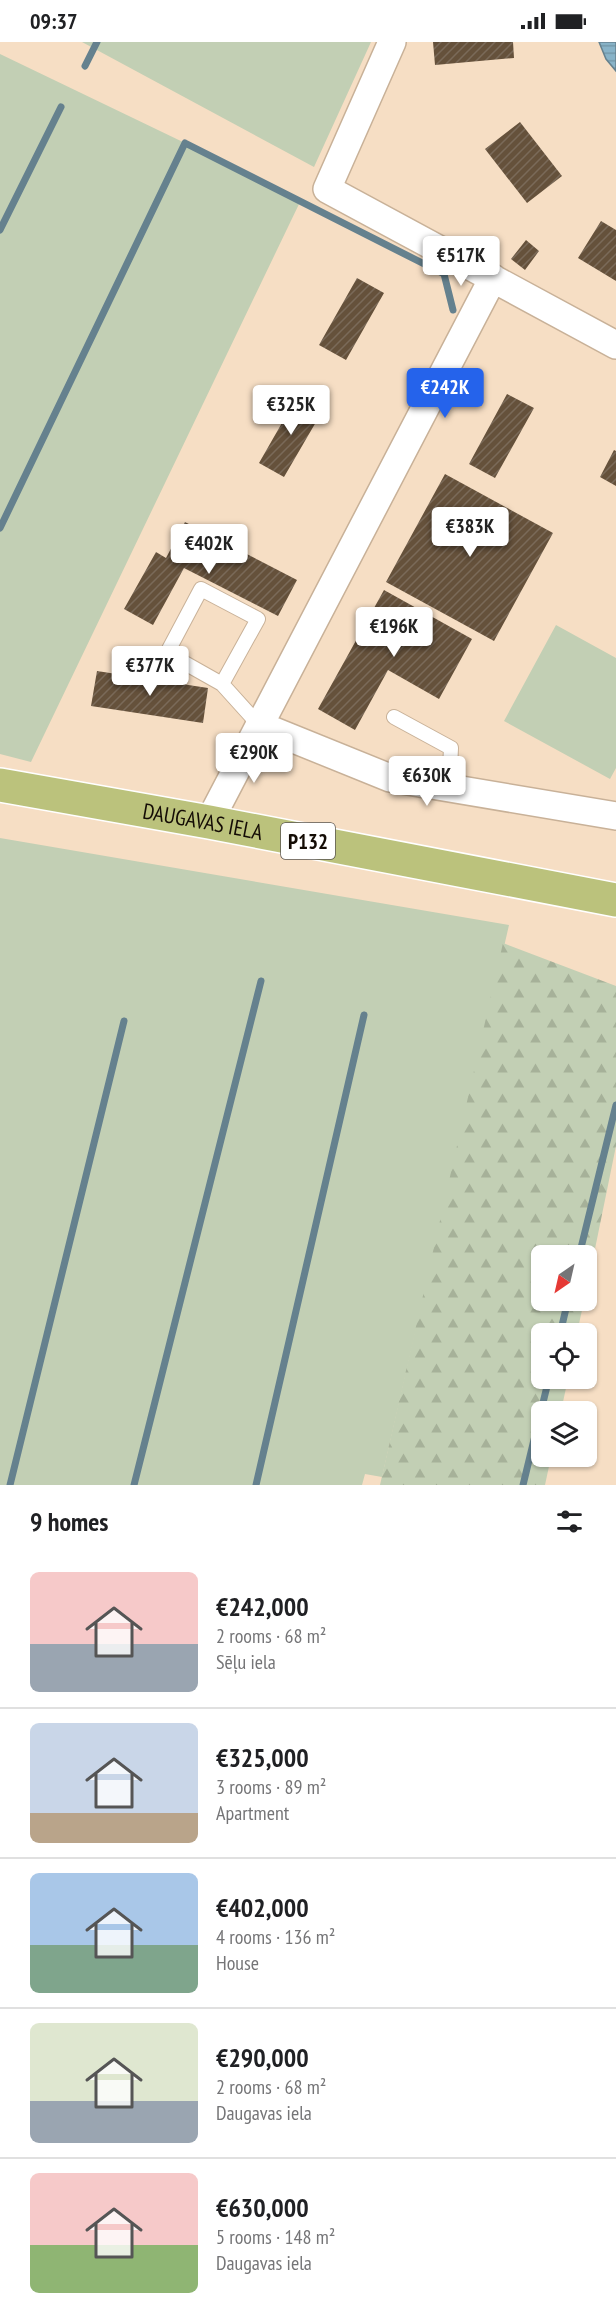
<!DOCTYPE html>
<meta charset="utf-8">
<style>
body{margin:0;font-family:"PT Sans Narrow",sans-serif;background:#f6f6f6;color:#202124;height:100vh;display:flex;flex-direction:column;font-size:22px;white-space:nowrap}
*{box-sizing:border-box;margin:0}
p{font-size:20px;color:#757577}
.icon{flex:none;width:33px;height:33px;fill:none;stroke:currentColor;stroke-width:2;stroke-linecap:round;stroke-linejoin:round}
.map{position:relative;height:1443px;overflow:hidden}
.panel{display:flex;flex-direction:column;background:#fff;flex:1}
.panel>*{flex:none}
.needle{width:39px;rotate:214deg}
.tools{position:absolute;left:531px;top:1203px;display:grid;gap:12px}
.tools a{display:grid;place-items:center;width:66px;height:66px;border-radius:9px;background:#fff;box-shadow:0 2px 4px #0004;font-size:30px}
.price{position:absolute;translate:-50% -51px;padding:0 14px;border-radius:6px;background:#fff;color:#222;font-size:20px;line-height:39px;filter:drop-shadow(0 2px 3px #0008)}
.price::after{content:'';position:absolute;left:50%;top:36px;width:18px;height:14px;margin-left:-9px;background:inherit;clip-path:polygon(0 0,100% 0,50% 100%)}
.price.on{background:#2563eb;color:#fff}
ul{padding:0;list-style:none}
li{display:flex;align-items:center;gap:18px;height:150px;padding:0 30px}
li+li{border-top:2px solid #e0e0e0}
li span{display:grid;place-items:center;flex:none;width:168px;height:120px;border-radius:9px;color:#555}
li>.icon{margin-inline-start:auto}
span .icon{width:72px;height:72px;fill:#fffc;stroke-width:1}
li b{font-size:26px}
h2{display:flex;justify-content:space-between;align-items:center;height:72px;padding:0 30px;font-size:26px}
.status{display:flex;justify-content:space-between;align-items:center;height:42px;padding:0 30px;background:#fff;direction:ltr}
.status svg{height:16px;fill:currentColor}
.map>svg:first-child{display:block}
.grass{fill:#c2cfb4}
.forest{fill:url(#forest-firs)}
.water{fill:url(#water-rules);stroke:#65818e;stroke-width:1.5}
.lines{fill:none;stroke-linecap:round;stroke-linejoin:round}
.stream{stroke:#65818e;stroke-width:7}
.building{fill:url(#building-hatch)}
.service-casing{stroke:#c8b198;stroke-width:16}
.minor-casing{stroke:#c8b198;stroke-width:30}
.primary-casing{stroke:#fff;stroke-width:36}
.service{stroke:#fff;stroke-width:14}
.minor{stroke:#fff;stroke-width:27}
.primary{stroke:#bbc27c;stroke-width:33}
.labels{text-anchor:middle;dominant-baseline:central;stroke-width:6;stroke-linejoin:round;paint-order:stroke}
.shield{fill:#fff;stroke:#5a5550;stroke-width:1.5}
.shield-label{font-size:21px;font-weight:bold;fill:#140c05}
.street-label{font-size:22px;fill:#140c05;stroke:#fff}
</style>
<div class="status"><b>09:37</b><svg viewBox="0 0 49 12"><path d="M0 12V9h3v3zM5 12V6h3v6zM10 12V3h3v9zM15 12V0h3v12zM26 1h20v11H26zM47 4h2v5h-2z"/></svg></div>
<div class="map">
<svg width="616" height="1443" viewBox="0 0 616 1443">
<defs>
<pattern id="forest-firs" width="22" height="20" patternUnits="userSpaceOnUse" patternTransform="scale(1.5)"><rect width="22" height="20" fill="#c2cfb4"/><path d="M5 1l3.5 6h-7zM16 11l3.5 6h-7z" fill="#a6b199"/></pattern>
<pattern id="water-rules" width="6" height="5" patternUnits="userSpaceOnUse" patternTransform="scale(1.5)"><rect width="6" height="5" fill="#88b3c8"/><path d="M0 2.5h6" fill="none" stroke="#7499aa"/></pattern>
<pattern id="building-hatch" width="6" height="6" patternUnits="userSpaceOnUse" patternTransform="scale(1.5)"><rect width="6" height="6" fill="#65513b"/><path d="M-1 1l2-2M0 6l6-6M5 7l2-2" fill="none" stroke="#7a6a59"/></pattern>
</defs>
<rect width="100%" height="100%" fill="#f6dec4"/>
<path class="grass" d="M82,0h289l-57,125z
M0,12l185,89 115,59 -269,560 -31,-8z
M556,583l60,33v110l-6,11 -106,-58z
M0,796l509,87 -127,552 -17,-3 -3,11h-362z"/>
<path class="forest" d="M503,901l113,43v160l-29,142 -1,-32h-44v44l42,1 -7,32 -35,1v44l26,1 -7,32 -19,1v44l9,1 -6,28h-165z"/>
<path class="water" d="M599,0h17v29l-10,-12z"/>
<g class="lines">
<path class="stream" d="M85,24l12,-24
M0,188l61,-123
M0,486l185,-385 259,131 9,36
M579,1214l37,-151
M560,1292l8,-34
M10,1443l114,-464
M134,1443l127,-504
M256,1443l108,-470
M523,1443l26,-107"/>
</g>
<path class="building" d="M433,0h80l1,16 -79,7z
M520,80l42,54 -35,27 -42,-54z
M601,179l15,9v51l-38,-23z
M526,198l13,11 -14,19 -14,-11z
M357,236l27,15 -38,67 -27,-15z
M507,352l27,14 -39,70 -26,-14z
M298,353l25,15 -39,67 -25,-14z
M614,408l2,1v35l-16,-9z
M445,432l108,59 -59,108 -108,-59z
M185,480l112,58 -19,36 -94,-48 -31,57 -29,-16 32,-57 10,6z
M384,548l88,49 -33,60 -51,-29 -33,60 -37,-21z
M97,629l111,17 -5,35 -112,-17z
M265,709l10,6 -5,8 -10,-6z"/>
<g class="lines">
<g class="service-casing">
<path id="service" d="M222,642l36,-65 -57,-30 -34,64 55,31 37,41
M394,675l57,31 -2,40"/>
</g>
<g class="minor-casing">
<path id="minor" d="M392,0l-65,147 289,156
M259,683l131,53 226,38
M209,780l284,-544"/>
</g>
<g class="primary-casing">
<g id="primary">
<path id="s1" d="M0,743l209,37 407,78"/>
</g>
</g>
<use href="#service" class="service"/>
<use href="#minor" class="minor"/>
<use href="#primary" class="primary"/>
</g>
<g class="labels">
<rect class="shield" x="281" y="781" width="54" height="36" rx="4.5"/>
<g class="shield-label">
<text x="308" y="799">P132</text>
</g>
<g class="street-label">
<text stroke="none"><textPath href="#s1" startOffset="206">DAUGAVAS IELA</textPath></text>
</g>
</g>
</svg>
<div class="tools">
<a><svg class="needle" viewBox="-14 -14 28 28"><path d="M0-13l5 13h-10z" fill="#e53935"/><path d="M0 13l5-13h-10z" fill="#757577"/></svg></a>
<a><svg class="icon" aria-label="locate" viewBox="0 0 24 24"><circle cx="12" cy="12" r="6"/><path d="M12 2v4M12 18v4M2 12h4M18 12h4"/></svg></a>
<a><svg class="icon" aria-label="layers" viewBox="0 0 24 24"><path d="M12 4l9 5-9 5-9-5zM3 14l9 5 9-5"/></svg></a>
</div>
<b class="price" style="left:461px;top:245px">€517K</b>
<b class="price on" style="left:445px;top:377px">€242K</b>
<b class="price" style="left:291px;top:394px">€325K</b>
<b class="price" style="left:470px;top:516px">€383K</b>
<b class="price" style="left:209px;top:533px">€402K</b>
<b class="price" style="left:394px;top:616px">€196K</b>
<b class="price" style="left:150px;top:655px">€377K</b>
<b class="price" style="left:254px;top:742px">€290K</b>
<b class="price" style="left:427px;top:765px">€630K</b>
</div>
<section class="panel">
<h2>9 homes<svg class="icon" aria-label="filters" viewBox="0 0 24 24"><path d="M4 7h16M4 17h16"/><circle cx="9" cy="7" r="2"/><circle cx="15" cy="17" r="2"/></svg></h2>
<ul>
<li><span style="background:linear-gradient(#f6c9c9 60%,#9aa5b1 0)"><svg class="icon" aria-label="home" viewBox="0 0 24 24"><path d="M3 11l9-7 9 7M6 9v11h12V9"/></svg></span><div><b>€242,000</b><p>2 rooms · 68 m²</p><p>Sēļu iela</p></div></li>
<li><span style="background:linear-gradient(#c9d6e8 75%,#b9a48a 0)"><svg class="icon" aria-label="home" viewBox="0 0 24 24"><path d="M3 11l9-7 9 7M6 9v11h12V9"/></svg></span><div><b>€325,000</b><p>3 rooms · 89 m²</p><p>Apartment</p></div></li>
<li><span style="background:linear-gradient(#a9c7e8 60%,#7fa58c 0)"><svg class="icon" aria-label="home" viewBox="0 0 24 24"><path d="M3 11l9-7 9 7M6 9v11h12V9"/></svg></span><div><b>€402,000</b><p>4 rooms · 136 m²</p><p>House</p></div></li>
<li><span style="background:linear-gradient(#dfe7d0 65%,#9aa5b1 0)"><svg class="icon" aria-label="home" viewBox="0 0 24 24"><path d="M3 11l9-7 9 7M6 9v11h12V9"/></svg></span><div><b>€290,000</b><p>2 rooms · 68 m²</p><p>Daugavas iela</p></div></li>
<li><span style="background:linear-gradient(#f6c9c9 60%,#8fb573 0)"><svg class="icon" aria-label="home" viewBox="0 0 24 24"><path d="M3 11l9-7 9 7M6 9v11h12V9"/></svg></span><div><b>€630,000</b><p>5 rooms · 148 m²</p><p>Daugavas iela</p></div></li>
</ul>
</section>
